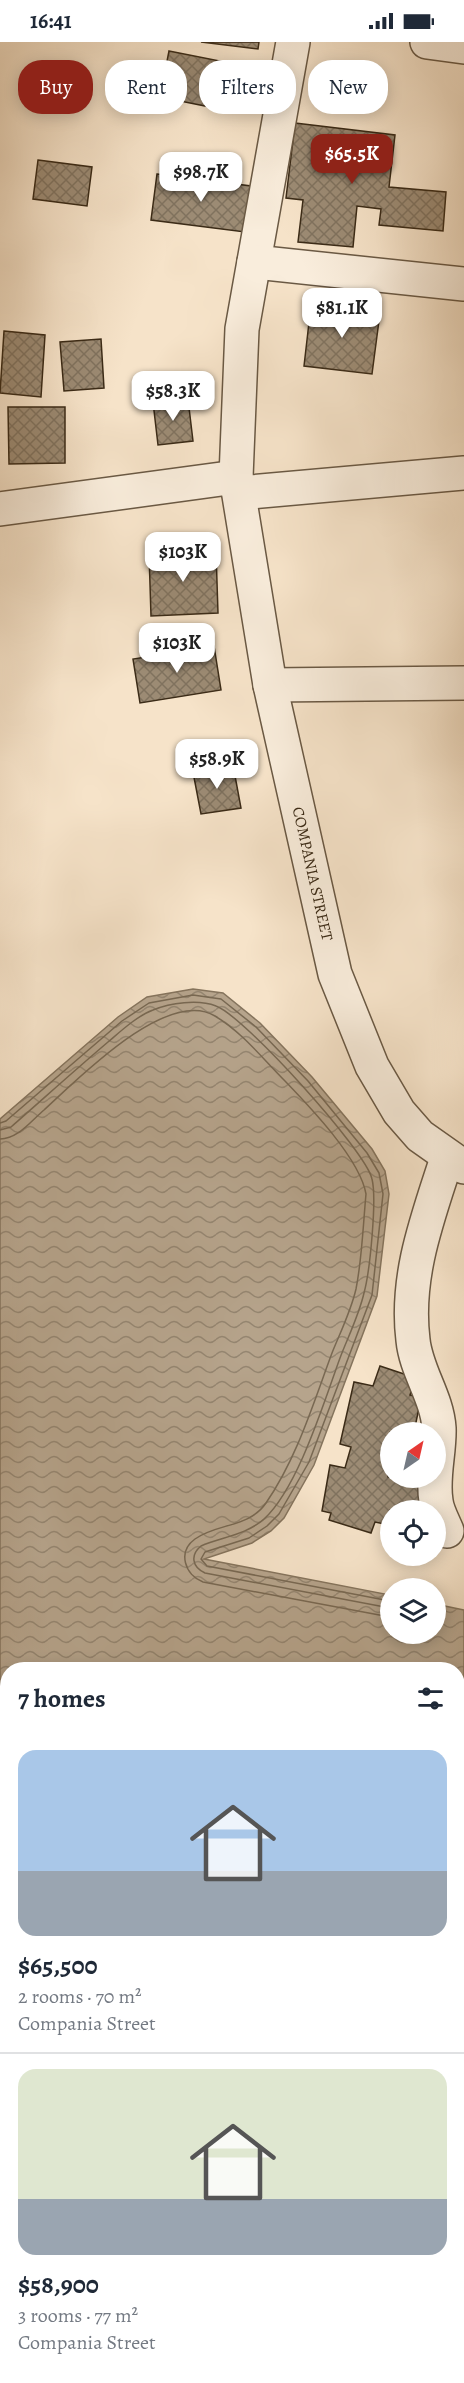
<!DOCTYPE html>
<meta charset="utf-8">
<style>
body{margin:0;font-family:Alegreya,serif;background:#f6f6f7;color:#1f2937;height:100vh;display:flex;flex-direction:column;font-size:22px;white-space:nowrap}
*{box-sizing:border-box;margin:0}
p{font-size:20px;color:#747a83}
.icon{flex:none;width:33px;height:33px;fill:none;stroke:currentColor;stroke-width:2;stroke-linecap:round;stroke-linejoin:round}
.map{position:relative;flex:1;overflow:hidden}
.side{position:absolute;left:0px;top:1620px;width:465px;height:722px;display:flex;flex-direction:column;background:#fff;border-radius:24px 24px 0 0;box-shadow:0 3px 15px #0003}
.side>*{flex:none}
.banner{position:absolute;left:18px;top:18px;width:429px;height:54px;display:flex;gap:12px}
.needle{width:39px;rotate:34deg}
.fabs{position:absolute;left:380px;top:1380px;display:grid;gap:12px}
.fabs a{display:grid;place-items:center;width:66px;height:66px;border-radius:50%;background:#fff;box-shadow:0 3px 15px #0003;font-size:30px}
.price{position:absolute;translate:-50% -51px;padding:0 14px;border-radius:12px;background:#fff;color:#222;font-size:20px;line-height:39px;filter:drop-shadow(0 2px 3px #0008)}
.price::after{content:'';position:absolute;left:50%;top:36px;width:18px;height:14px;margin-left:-9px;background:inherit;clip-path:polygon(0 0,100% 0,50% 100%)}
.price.selected{background:#8f2418;color:#fff}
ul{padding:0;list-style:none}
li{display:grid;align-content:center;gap:12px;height:318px;padding:0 18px}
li+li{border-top:2px solid #e0e1e3}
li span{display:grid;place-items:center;height:186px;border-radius:18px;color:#555}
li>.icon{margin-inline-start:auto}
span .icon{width:108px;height:108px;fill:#fffc;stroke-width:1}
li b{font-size:26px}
h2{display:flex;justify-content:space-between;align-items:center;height:72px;padding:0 18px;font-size:26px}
.pill{padding:0 21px;border-radius:24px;background:#fff;box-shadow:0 3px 15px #0003;font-size:21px;line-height:54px}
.pill.selected{background:#8f2418;color:#fff}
.status{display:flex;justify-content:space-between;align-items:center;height:42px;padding:0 30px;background:#fff;direction:ltr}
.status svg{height:16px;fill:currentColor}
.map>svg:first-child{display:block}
.water{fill:url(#water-waves);stroke:#85745d;stroke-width:1.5}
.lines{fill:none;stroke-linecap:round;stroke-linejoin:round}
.shore{stroke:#786852;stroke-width:1.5}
.building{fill:url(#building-cross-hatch);stroke:#3b2b17;stroke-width:1.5}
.minor-casing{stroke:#6a5944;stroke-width:36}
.minor{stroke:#f9eddc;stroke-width:33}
.labels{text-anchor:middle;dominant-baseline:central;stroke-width:4.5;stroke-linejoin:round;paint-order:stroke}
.street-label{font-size:16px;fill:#3b2b17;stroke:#f9eddc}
</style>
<div class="status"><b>16:41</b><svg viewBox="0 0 49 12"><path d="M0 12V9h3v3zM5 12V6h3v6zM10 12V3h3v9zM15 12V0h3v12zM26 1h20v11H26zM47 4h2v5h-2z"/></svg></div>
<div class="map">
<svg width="464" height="2341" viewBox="0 0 464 2341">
<defs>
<pattern id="water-waves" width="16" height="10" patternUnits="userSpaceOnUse" patternTransform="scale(1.5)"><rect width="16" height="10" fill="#b6a48c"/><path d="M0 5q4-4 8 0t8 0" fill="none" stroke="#958671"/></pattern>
<pattern id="building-cross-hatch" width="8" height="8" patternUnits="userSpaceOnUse" patternTransform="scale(1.5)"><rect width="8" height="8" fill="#9c8b74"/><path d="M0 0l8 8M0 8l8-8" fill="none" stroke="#80725e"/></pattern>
</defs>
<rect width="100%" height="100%" fill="#f6e3c9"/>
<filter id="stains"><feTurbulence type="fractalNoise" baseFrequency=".00333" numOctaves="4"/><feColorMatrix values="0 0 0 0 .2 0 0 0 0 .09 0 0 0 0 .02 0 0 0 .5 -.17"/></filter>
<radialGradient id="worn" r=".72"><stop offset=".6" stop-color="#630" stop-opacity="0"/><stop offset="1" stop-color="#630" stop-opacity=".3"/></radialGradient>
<path class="water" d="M193,947l30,4 37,30 52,54 60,72 13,22 4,23 -12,102 -63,169 -30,53 -13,13 -19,12 -48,16 186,36v39h45v-30l29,6v231l-6,-2v-169h-450l-1,141 -7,-1v-691l118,-102 29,-20z"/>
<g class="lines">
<path class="shore" d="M0,1081l6,-2 116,-100 27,-18 44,-8 28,4 35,28 52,54 59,72 12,20 4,21 -11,101 -63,167 -30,52 -12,12 -18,12 -44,14 -4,7 6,7 183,35
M0,1088l11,-3c32,-28 64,-57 97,-85 13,-11 29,-26 45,-32 17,-7 45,-11 63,-4 28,10 150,145 156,173 5,20 -2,92 -8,114 -5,22 -16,44 -24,65 -16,44 -42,130 -76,161 -18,16 -42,18 -63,27 -11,9 -9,21 4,27l185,35
M0,1097c18,0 31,-18 44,-29 33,-30 123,-123 171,-94 27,16 48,43 70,65 25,26 75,78 81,113 -3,32 -4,65 -10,95 -5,22 -16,44 -24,64 -19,51 -35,105 -66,150 -17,25 -49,20 -71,36 -18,13 -10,36 8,43l187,35"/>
</g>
<path class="building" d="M201,0h58l-1,7z
M169,9l71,14 -10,46 -70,-14z
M295,81l100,12 -6,52 57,5 -3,39 -64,-6 2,-16 -24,-3 -4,41 -55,-5 5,-42 -17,-2z
M38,118l54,7 -5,39 -54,-7z
M157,132l94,12 -6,46 -94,-12z
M311,263l69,8 -8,61 -68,-8z
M4,289l41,4 -4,62 -41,-4z
M101,297l3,49 -40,3 -4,-49z
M188,357l5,42 -35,4 -5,-43z
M8,365h57v56l-56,1z
M216,509l2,62 -67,3 -2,-63z
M214,604l7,44 -81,13 -7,-44z
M233,723l8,43 -40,6 -8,-42z
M380,1324l36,12 -6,17 11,3 -7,34h-24l-2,45 34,6 -5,27h-27v15l-15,-3 -4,11 -42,-13 2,-7 -9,-2 8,-46 15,3 6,-21 -11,-3 14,-62 19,4z
M458,1920h6v25h-6z
M458,1951h6v24h-6z
M458,1981h6v24h-6z
M0,1990h8v65h-8z
M458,2012h6v22l-6,1z
M458,2040h6v24h-6z
M464,2072v21l-6,1v-21z
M458,2101h6v24h-6z
M458,2132h6v22h-6z
M458,2160h6v23h-6z
M458,2188h6v25h-6z
M288,2334h48v7h-48z
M437,2334l27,1v6h-27z"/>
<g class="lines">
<g class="minor-casing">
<g id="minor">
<path id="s1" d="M293,0l-51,287 -6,148 34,208 65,289 37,92 27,46 21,24 44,31"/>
<path d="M427,0l37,5"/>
<path d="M254,220l210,22"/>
<path d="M239,451l225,-20"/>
<path d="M0,467l236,-32"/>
<path d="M270,643l194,-2"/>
<path d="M447,1489c-4,-10 -10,-20 -11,-30 -4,-24 4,-50 3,-73 -2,-31 -23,-57 -26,-88 -8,-64 15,-123 34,-182"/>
<path d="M110,2334v7"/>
</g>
</g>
<use href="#minor" class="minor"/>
</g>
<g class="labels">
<g class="street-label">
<text stroke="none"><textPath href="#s1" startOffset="844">COMPANIA STREET</textPath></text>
</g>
</g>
<rect width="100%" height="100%" filter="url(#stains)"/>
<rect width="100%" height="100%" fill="url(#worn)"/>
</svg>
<div class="fabs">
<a><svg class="needle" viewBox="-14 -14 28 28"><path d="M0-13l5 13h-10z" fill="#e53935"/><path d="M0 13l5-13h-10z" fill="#747a83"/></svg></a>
<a><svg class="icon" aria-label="locate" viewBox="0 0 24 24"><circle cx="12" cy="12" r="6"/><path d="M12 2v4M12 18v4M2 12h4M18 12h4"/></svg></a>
<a><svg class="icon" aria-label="layers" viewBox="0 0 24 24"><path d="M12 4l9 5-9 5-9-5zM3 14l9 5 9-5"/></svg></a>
</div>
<b class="price selected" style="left:352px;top:143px">$65.5K</b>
<b class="price" style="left:201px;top:161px">$98.7K</b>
<b class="price" style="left:342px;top:297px">$81.1K</b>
<b class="price" style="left:173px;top:380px">$58.3K</b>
<b class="price" style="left:183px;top:541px">$103K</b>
<b class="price" style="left:177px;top:632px">$103K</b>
<b class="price" style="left:217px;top:748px">$58.9K</b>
<div class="banner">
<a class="pill selected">Buy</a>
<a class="pill">Rent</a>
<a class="pill">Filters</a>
<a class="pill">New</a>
</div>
<section class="side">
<h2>7 homes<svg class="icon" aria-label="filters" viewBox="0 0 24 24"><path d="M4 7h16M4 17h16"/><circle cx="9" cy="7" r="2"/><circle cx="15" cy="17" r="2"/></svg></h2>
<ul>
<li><span style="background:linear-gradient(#a9c7e8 65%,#9aa5b1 0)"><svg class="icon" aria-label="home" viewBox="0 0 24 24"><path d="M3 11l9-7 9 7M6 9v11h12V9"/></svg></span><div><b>$65,500</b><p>2 rooms · 70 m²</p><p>Compania Street</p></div></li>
<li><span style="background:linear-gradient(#dfe7d0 70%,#9aa5b1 0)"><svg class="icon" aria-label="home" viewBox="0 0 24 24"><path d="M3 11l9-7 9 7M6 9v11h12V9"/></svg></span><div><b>$58,900</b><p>3 rooms · 77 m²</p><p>Compania Street</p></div></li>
</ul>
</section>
</div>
